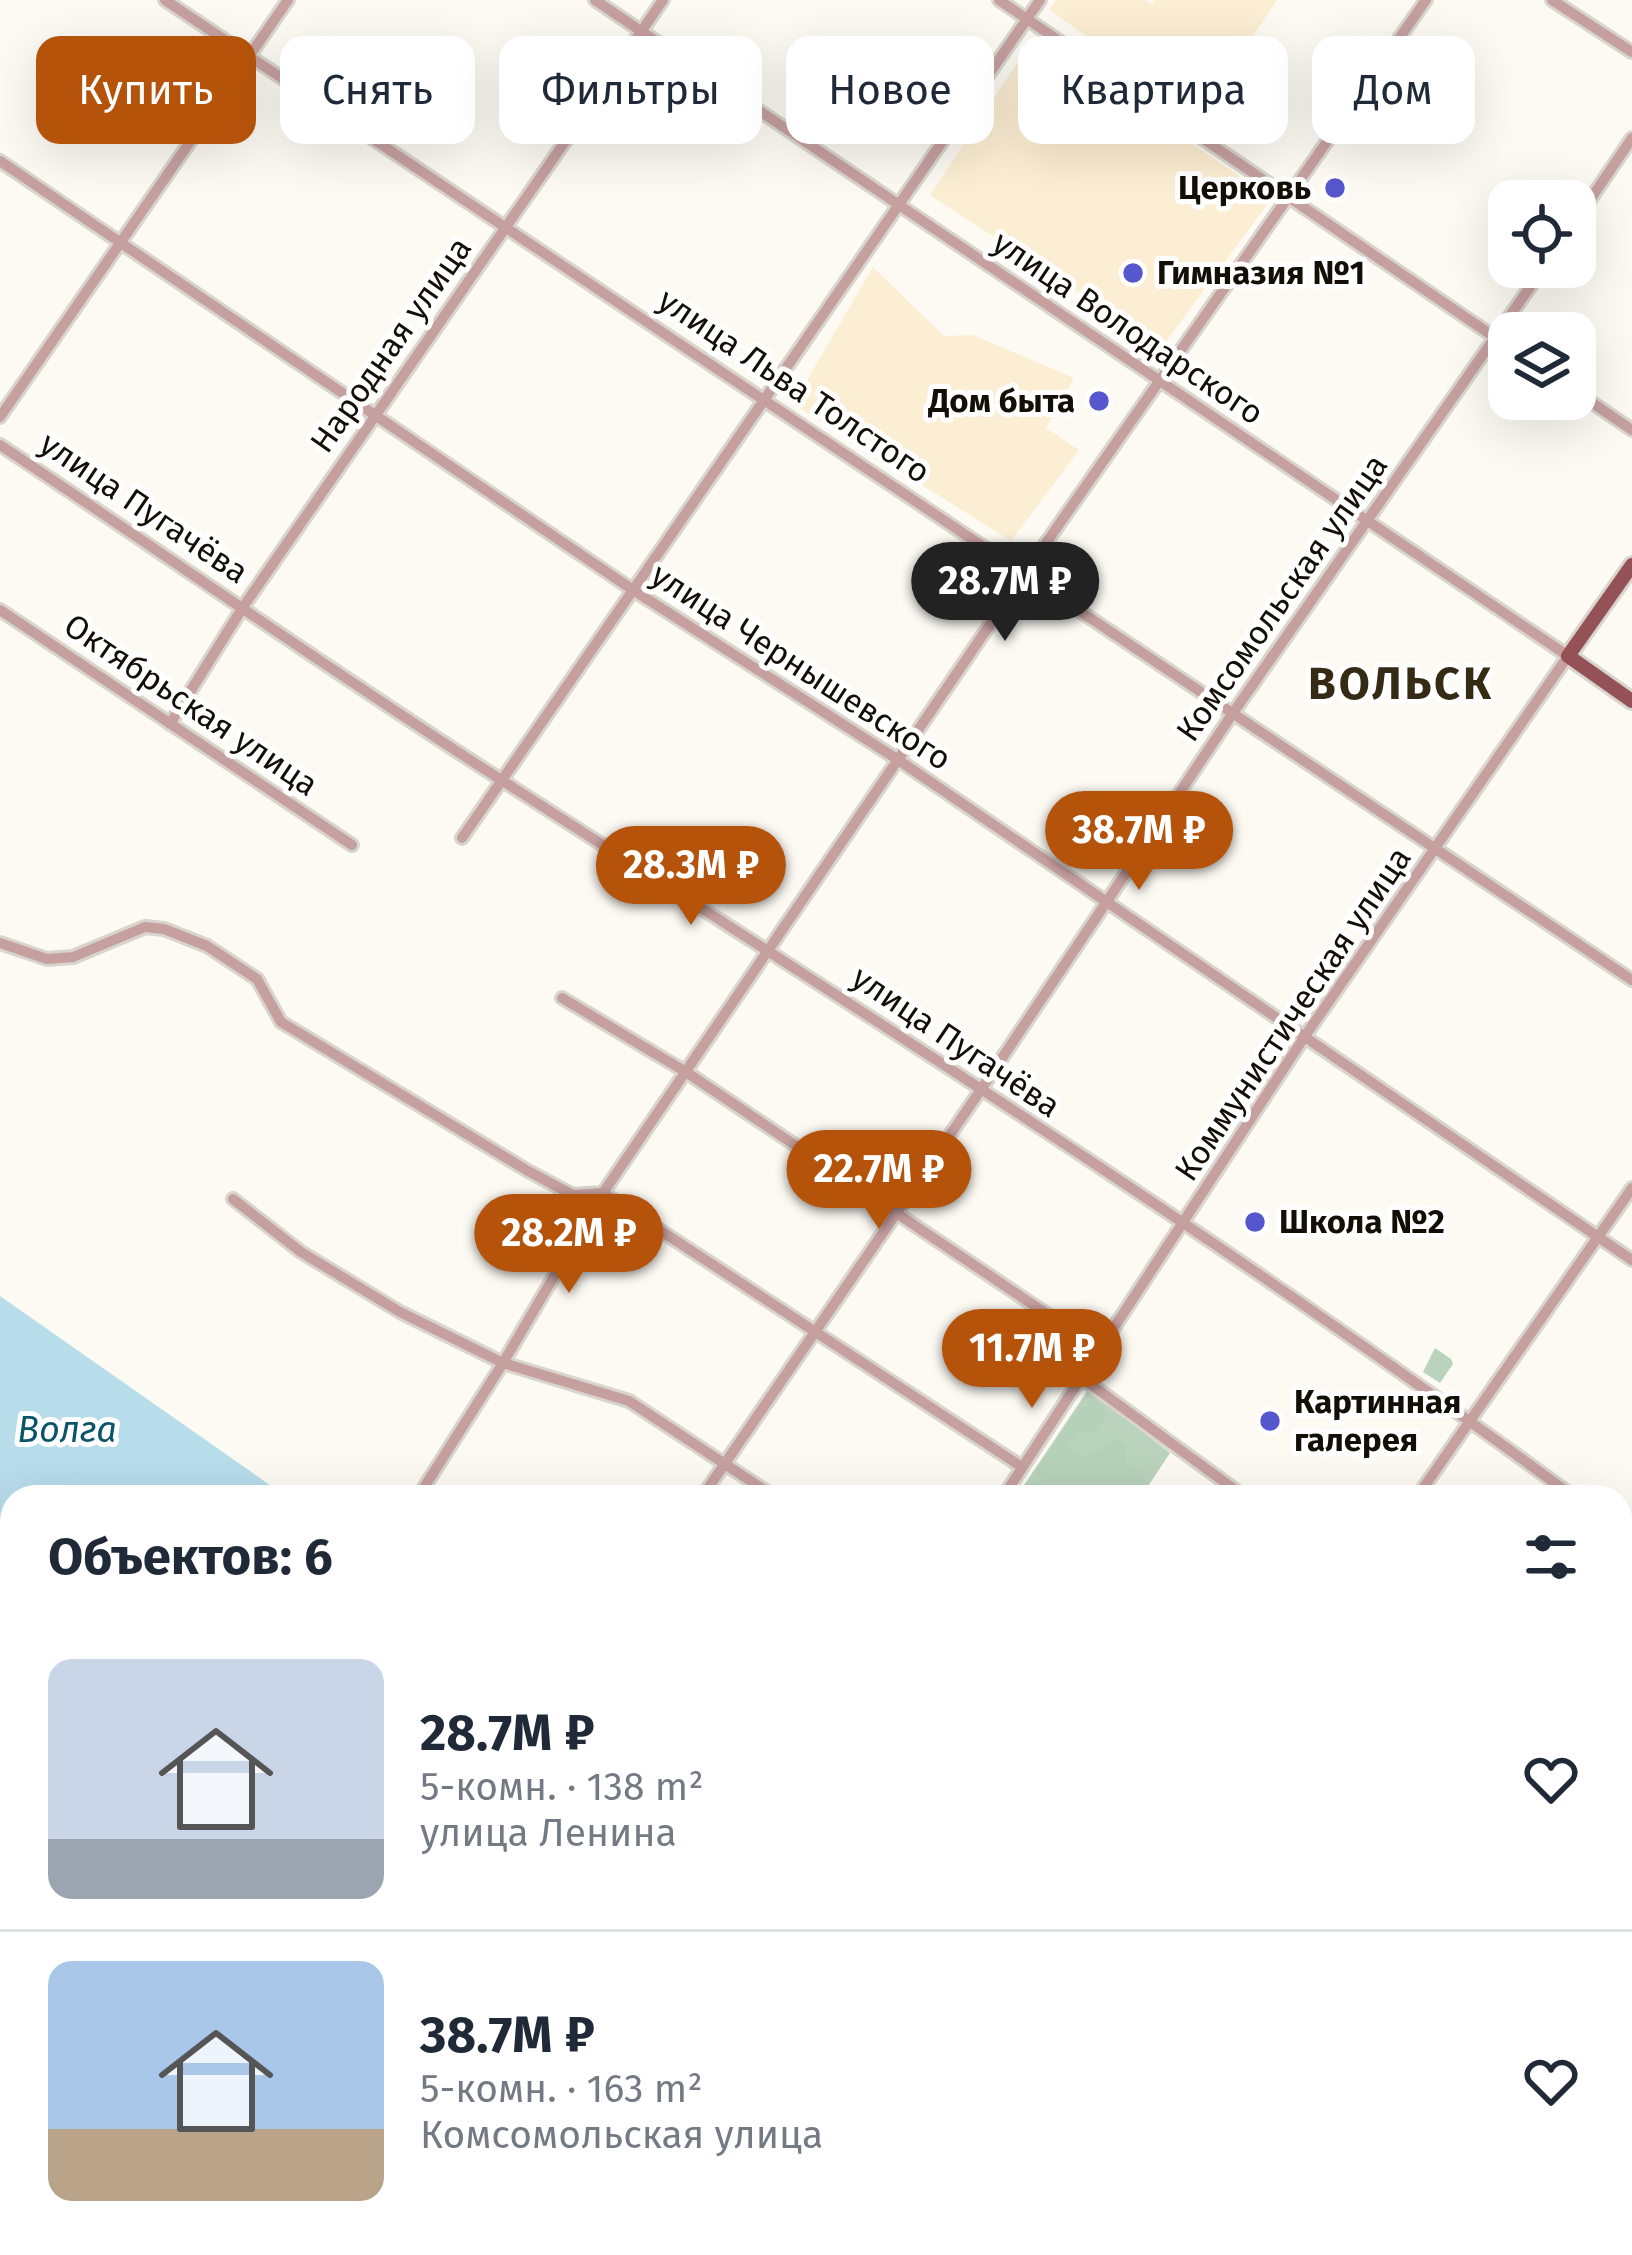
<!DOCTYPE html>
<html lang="ru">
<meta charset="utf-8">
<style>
body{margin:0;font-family:"Fira Sans",sans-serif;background:#f6f6f7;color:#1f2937;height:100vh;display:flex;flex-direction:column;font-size:45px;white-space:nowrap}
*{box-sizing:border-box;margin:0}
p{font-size:39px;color:#747a83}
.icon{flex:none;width:66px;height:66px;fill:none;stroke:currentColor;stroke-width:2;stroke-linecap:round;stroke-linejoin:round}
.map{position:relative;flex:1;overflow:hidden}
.sheet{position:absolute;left:0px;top:1485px;width:1632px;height:771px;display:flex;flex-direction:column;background:#fff;border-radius:36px 36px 0 0;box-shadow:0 12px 48px #0002}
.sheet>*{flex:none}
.guide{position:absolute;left:36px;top:36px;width:1560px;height:108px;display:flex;gap:24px}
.buttons{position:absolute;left:1488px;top:180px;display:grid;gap:24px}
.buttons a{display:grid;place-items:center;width:108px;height:108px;border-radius:24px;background:#fff;box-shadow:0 12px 48px #0002;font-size:60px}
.price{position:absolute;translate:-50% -102px;padding:0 27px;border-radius:42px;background:#b45309;color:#fff;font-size:39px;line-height:78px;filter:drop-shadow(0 3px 6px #0008)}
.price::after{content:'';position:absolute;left:50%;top:72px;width:36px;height:27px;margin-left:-18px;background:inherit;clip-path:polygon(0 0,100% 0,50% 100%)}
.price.selected{background:#222;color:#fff}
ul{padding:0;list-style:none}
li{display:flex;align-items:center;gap:36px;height:300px;padding:0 48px}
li+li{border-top:3px solid #e0e1e3}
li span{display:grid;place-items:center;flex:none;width:336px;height:240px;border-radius:24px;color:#555}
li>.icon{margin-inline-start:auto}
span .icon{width:144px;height:144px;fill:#fffc;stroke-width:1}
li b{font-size:51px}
h2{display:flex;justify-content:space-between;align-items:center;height:144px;padding:0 48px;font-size:51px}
.tag{padding:0 42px;border-radius:24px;background:#fff;box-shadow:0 12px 48px #0002;font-size:42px;line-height:108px}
.tag.selected{background:#b45309;color:#fff}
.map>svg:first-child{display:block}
.built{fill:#fceed2}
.green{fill:#bad3bd}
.forest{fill:#b6d1b9}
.water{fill:#b7dcea}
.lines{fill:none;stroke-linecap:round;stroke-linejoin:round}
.stream{stroke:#b7dcea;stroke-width:3}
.minor-casing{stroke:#d8d4ce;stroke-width:16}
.major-casing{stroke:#d8d4ce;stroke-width:20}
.minor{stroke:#c69f9f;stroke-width:10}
.major{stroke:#955256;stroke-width:14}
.poi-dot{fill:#5657ce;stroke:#fff;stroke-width:4.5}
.labels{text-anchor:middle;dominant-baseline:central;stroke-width:10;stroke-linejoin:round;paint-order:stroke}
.poi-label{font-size:33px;font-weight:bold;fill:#130f06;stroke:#fff;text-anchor:start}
.street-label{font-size:33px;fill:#130f06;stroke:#fff}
.water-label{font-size:36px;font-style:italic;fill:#0b556a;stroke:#fff}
.district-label{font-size:45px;font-weight:bold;letter-spacing:3px;fill:#352a13;stroke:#fff}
</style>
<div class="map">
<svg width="1632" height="2255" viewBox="0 0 1632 2255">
<rect width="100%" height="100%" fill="#fdfaf4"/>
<path class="built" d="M1056,0h90l6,4 3,-4h122l-44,66 -35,-24 -9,12 -14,-10 -25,36 -101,-70z
M1025,51l31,22 10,-15 206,140 -110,149 -232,-152z
M873,267l71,69 29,-1 101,43 -28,50 33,22 -68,91 -218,-137z"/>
<path class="green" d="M1435,1348l16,11 2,5 -13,19 -17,-11z
M1088,1390l82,63 -29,44h-125z"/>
<path class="forest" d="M1093,1397l16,16 -14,19 -16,-1 -11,14 18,12 32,-18 9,7 -2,17 19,12 2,8 -7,14h-113l5,-11 11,-7 -8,-6 45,-65 10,-2z
M1632,1767v59l-12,10v-51z"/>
<path class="water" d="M0,1296l287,201h-275v747h1284l1,11h-1297z"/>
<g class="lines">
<path class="stream" d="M1620,1796l12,-10"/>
<g class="minor-casing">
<path id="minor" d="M165,0l1467,980
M595,0l973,656 -263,380 -302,461
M999,0l510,347
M1552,0l80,52
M0,161l633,429 264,169 735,501
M1575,222l57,-84
M1575,391l57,39
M0,417l288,-417
M0,445c169,112 335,229 506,338 360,231 723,460 1068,714
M0,610l352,235
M170,724l73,-117 420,-607
M462,838l578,-838
M0,943l47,16 26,-2 72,-30 19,2 43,17 50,33 24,43 247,149 45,24 30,-2 419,274
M562,998l124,74 416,279
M233,1199l68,53 99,60 103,51 126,38 146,96
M1082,1378l163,119
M418,1497l85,-134 100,-170 422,-620 401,-573
M702,1497l278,-406 253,-378 311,-446
M1417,1497l215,-309
M1620,1531l12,9
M1620,1674l12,-8
M1620,1717l12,12
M1620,1883l12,-9
M1620,2117l12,-18
M1536,2244l-3,5 6,6"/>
</g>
<g class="major-casing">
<path id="major" d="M1632,565l-64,91 64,45"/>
</g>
<use href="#minor" class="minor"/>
<use href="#major" class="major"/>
</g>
<g class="poi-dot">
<circle cx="1335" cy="188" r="12"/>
<circle cx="1133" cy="273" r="12"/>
<circle cx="1099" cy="401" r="12"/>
<circle cx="1255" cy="1222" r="12"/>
<circle cx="1270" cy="1421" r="12"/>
</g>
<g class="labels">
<g class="poi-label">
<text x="1311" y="188" text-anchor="end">Церковь</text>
<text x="1157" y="273">Гимназия №1</text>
<text x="1075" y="401" text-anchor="end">Дом быта</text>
<text x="1279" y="1222">Школа №2</text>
<text x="1294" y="1402">Картинная<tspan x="1294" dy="38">галерея</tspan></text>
</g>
<g class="street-label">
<text transform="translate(1128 328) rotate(34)">улица Володарского</text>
<text transform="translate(391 345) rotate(-55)">Народная улица</text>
<text transform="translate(794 386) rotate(34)">улица Льва Толстого</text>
<text transform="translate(144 508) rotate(34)">улица Пугачёва</text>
<text transform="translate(1282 598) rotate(-55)">Комсомольская улица</text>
<text transform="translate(801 667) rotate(33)">улица Чернышевского</text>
<text transform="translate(191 705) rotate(34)">Октябрьская улица</text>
<text transform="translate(1293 1014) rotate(-56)">Коммунистическая улица</text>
<text transform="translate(956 1042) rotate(34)">улица Пугачёва</text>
</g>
<g class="water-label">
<text x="67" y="1430">Волга</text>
</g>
<g class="district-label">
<text x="1401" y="684">ВОЛЬСК</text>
</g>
</g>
</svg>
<div class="buttons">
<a><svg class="icon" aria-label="locate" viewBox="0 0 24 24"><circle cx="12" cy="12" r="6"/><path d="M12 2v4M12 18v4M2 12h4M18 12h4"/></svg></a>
<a><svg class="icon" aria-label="layers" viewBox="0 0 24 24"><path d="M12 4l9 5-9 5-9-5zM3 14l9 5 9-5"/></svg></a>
</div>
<b class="price selected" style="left:1005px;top:644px">28.7M ₽</b>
<b class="price" style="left:1139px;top:893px">38.7M ₽</b>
<b class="price" style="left:691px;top:928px">28.3M ₽</b>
<b class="price" style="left:879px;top:1232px">22.7M ₽</b>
<b class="price" style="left:569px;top:1296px">28.2M ₽</b>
<b class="price" style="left:1032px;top:1411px">11.7M ₽</b>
<div class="guide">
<a class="tag selected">Купить</a>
<a class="tag">Снять</a>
<a class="tag">Фильтры</a>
<a class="tag">Новое</a>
<a class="tag">Квартира</a>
<a class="tag">Дом</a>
</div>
<section class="sheet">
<h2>Объектов: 6<svg class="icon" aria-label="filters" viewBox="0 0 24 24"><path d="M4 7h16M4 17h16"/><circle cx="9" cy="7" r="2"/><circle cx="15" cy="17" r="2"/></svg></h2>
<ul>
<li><span style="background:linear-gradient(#c9d6e8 75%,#9aa5b1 0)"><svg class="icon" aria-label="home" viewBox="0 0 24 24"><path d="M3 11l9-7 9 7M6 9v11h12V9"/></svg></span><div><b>28.7M ₽</b><p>5-комн. · 138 m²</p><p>улица Ленина</p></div><svg class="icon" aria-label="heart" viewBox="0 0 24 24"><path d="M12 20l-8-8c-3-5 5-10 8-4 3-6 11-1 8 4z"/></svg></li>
<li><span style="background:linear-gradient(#a9c7e8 70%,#b9a48a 0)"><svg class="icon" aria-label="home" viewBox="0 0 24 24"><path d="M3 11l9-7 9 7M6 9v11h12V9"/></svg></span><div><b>38.7M ₽</b><p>5-комн. · 163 m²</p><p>Комсомольская улица</p></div><svg class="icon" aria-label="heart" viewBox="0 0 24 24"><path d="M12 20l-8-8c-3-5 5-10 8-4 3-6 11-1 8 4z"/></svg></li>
</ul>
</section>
</div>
